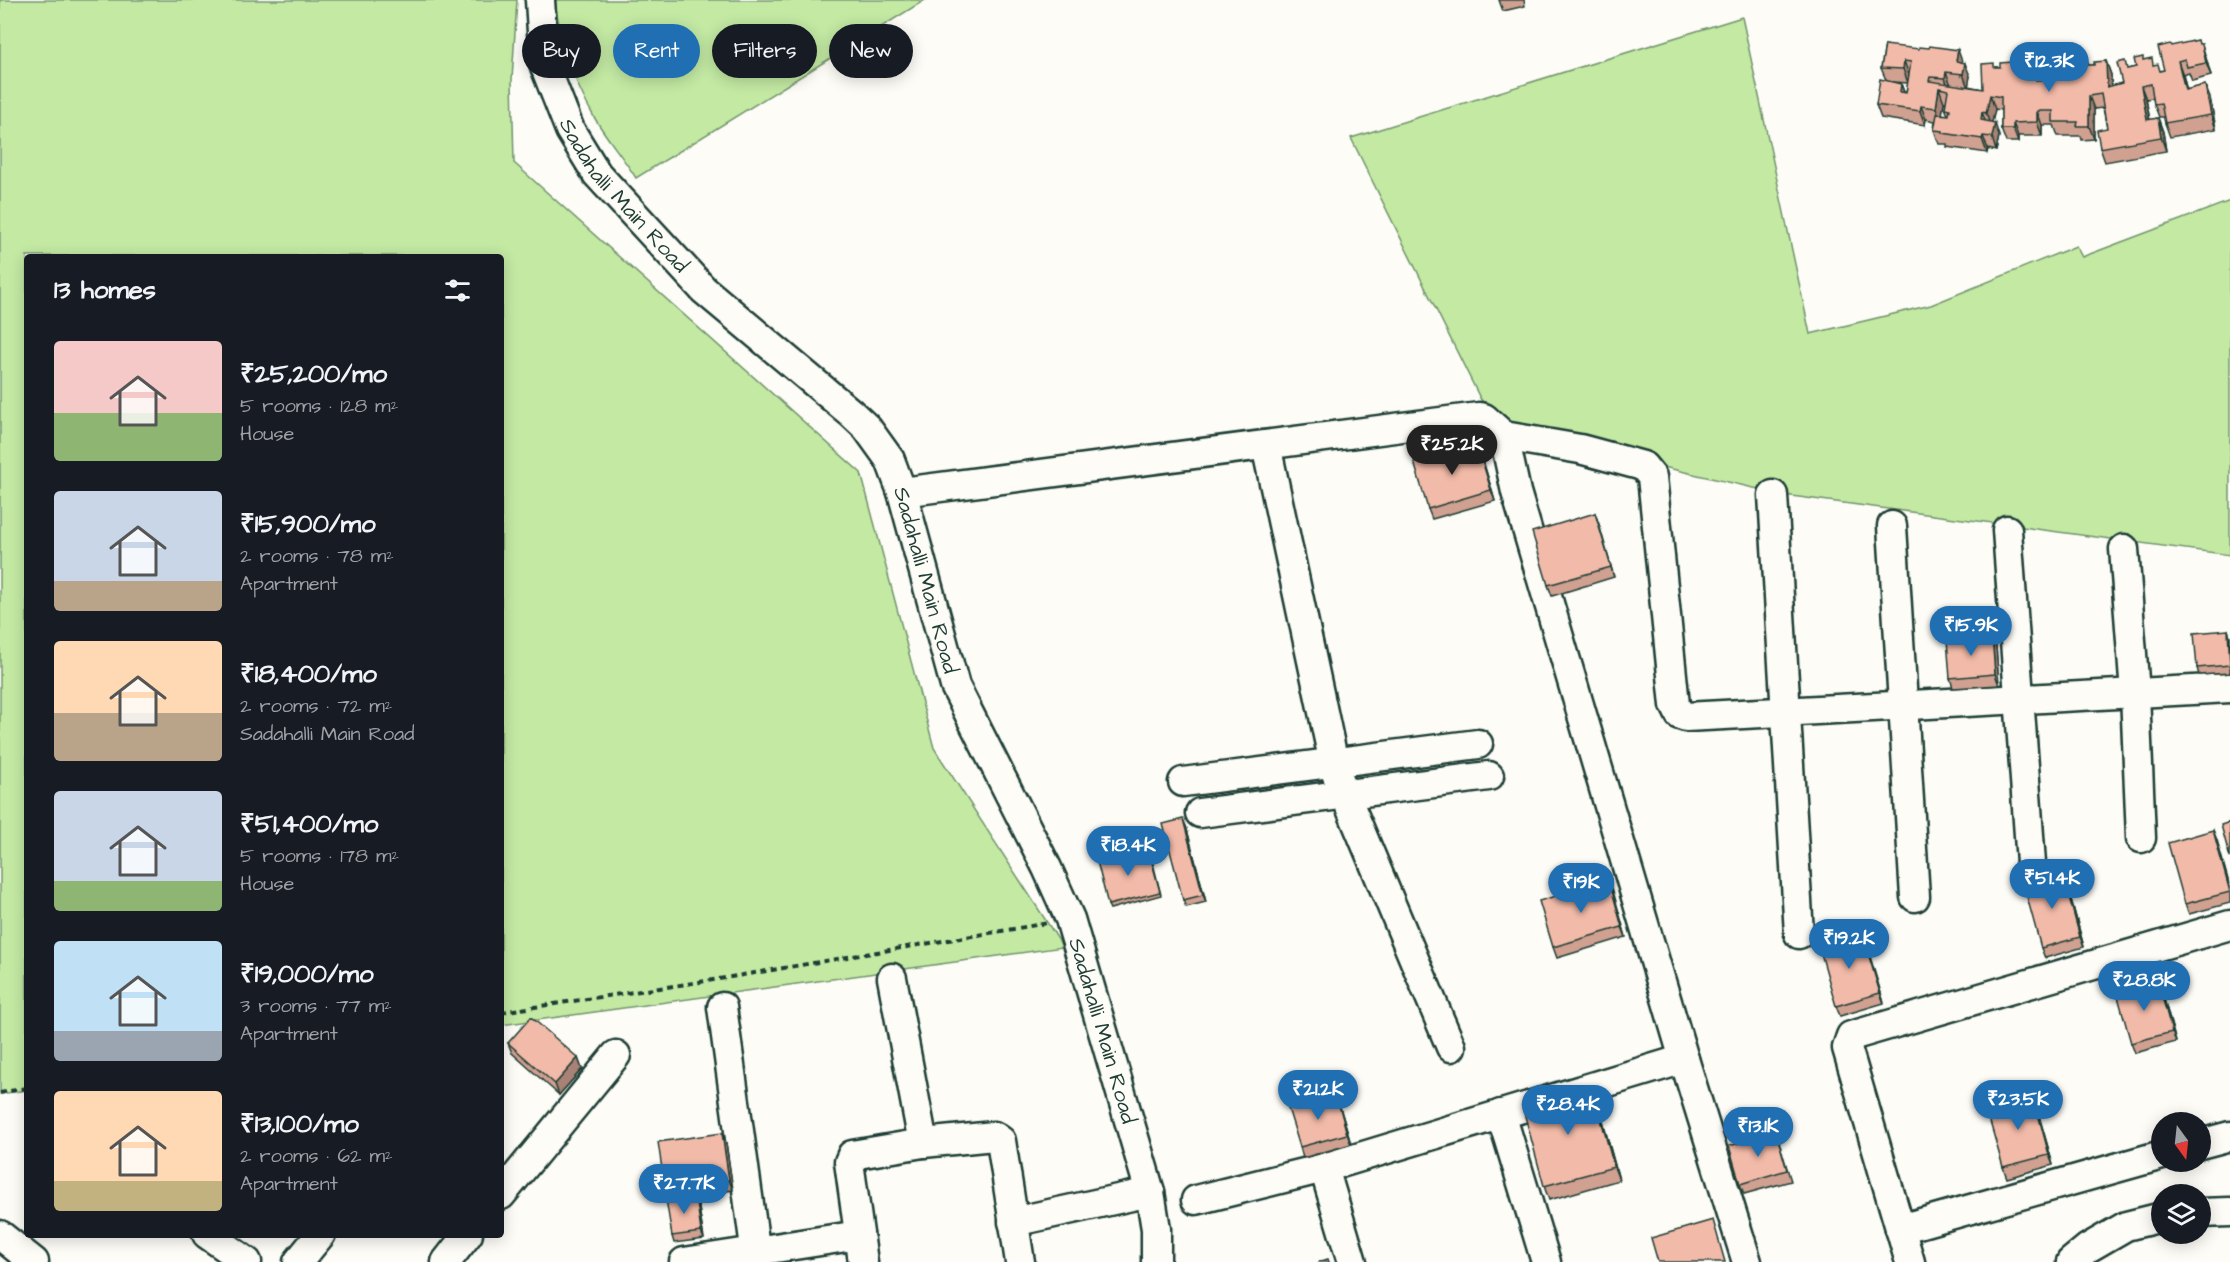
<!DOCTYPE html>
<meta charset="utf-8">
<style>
body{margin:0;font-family:"Architects Daughter",sans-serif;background:#20242c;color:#f1f3f6;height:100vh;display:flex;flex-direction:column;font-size:22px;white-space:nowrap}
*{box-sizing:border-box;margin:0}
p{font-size:20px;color:#9ea1a6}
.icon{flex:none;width:33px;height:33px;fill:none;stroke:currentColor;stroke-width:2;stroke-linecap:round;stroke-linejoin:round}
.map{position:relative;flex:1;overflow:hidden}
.side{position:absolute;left:24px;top:254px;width:480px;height:984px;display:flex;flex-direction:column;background:#171b24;border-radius:6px;box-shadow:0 3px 15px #0003}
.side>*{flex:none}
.banner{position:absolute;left:522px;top:24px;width:570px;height:54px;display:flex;gap:12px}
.needle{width:39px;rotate:165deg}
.buttons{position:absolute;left:2151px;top:1112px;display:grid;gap:12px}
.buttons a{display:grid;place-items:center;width:60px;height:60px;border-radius:50%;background:#171b24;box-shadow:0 3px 15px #0003;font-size:30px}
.price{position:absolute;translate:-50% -51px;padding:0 14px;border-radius:21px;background:#1f6fb2;color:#fff;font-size:20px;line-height:39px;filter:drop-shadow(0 2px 3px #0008)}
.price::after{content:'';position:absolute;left:50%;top:36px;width:18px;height:14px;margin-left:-9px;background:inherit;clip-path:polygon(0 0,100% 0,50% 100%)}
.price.selected{background:#222;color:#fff}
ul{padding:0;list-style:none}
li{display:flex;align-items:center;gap:18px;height:150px;padding:0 30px}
li span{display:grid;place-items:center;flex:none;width:168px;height:120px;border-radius:6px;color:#555}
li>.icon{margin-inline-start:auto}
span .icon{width:72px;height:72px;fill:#fffc;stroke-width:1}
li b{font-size:26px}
h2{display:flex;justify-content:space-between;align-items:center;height:72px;padding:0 30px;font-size:26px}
.tag{padding:0 21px;border-radius:27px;background:#171b24;box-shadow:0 3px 15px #0003;font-size:21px;line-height:54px}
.tag.selected{background:#1f6fb2;color:#fff}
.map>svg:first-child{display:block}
.green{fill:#c3e9a3;stroke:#71936c;stroke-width:1.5}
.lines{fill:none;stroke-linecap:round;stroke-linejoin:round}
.minor-casing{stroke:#1f3d34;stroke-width:33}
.path{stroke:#1f3d34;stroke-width:4;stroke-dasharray:6 4.5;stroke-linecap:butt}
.minor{stroke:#fdfcf7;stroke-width:28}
.wall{fill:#d0a090;stroke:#1f3d34;stroke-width:1.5;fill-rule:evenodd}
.shaded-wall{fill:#a98276;stroke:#1f3d34;stroke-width:1.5}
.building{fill:#f2baa8;stroke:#1f3d34;stroke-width:1.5}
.labels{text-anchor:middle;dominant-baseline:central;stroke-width:4.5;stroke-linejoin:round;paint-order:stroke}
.street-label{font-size:22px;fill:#1f3d34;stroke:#fdfcf7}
</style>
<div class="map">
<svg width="2230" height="1262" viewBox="0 0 2230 1262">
<rect width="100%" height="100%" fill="#fdfcf7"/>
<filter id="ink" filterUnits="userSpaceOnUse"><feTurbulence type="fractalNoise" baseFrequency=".0167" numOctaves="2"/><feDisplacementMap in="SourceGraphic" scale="12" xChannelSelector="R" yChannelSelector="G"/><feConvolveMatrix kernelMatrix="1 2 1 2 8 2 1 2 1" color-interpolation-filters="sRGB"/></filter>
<g filter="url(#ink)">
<path class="green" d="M0,0h517l-5,80 2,83 347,310 73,275 129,199 -562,78v-769h-474v834l-27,4z
M555,0h370l-289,178c-13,-21 -29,-39 -42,-61 -20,-35 -34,-76 -39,-117z
M1742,17l68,317 121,-29 145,-59 6,11 148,-56v354l-446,-60 -280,-65 -24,-32 -129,-260z"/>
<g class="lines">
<g class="minor-casing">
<g id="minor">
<path id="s1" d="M540,0l4,64 26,66 27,44 107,116 147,123 16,15 23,32 12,32 53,194 92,182 23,51 80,273 6,37v33"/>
<path d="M1504,436l12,56 168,567 63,203"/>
<path d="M1266,445l70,328 115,274"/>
<path d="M902,492l577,-75 5,1 20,18 76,13 63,17 9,11 23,228 5,10 6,2 544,-29"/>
<path d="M1773,495l26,439"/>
<path d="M1892,526l23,371"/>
<path d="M2007,530l24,333"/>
<path d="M2124,549l11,144 6,145"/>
<path d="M1183,782l295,-38"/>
<path d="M1200,813l289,-37"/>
<path d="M892,978l31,165"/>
<path d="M722,1007l35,255"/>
<path d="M1501,1114l45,148"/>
<path d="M2200,1144l30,-8"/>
<path d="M1324,1168l28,94"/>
<path d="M501,1195l115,-140"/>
<path d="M1196,1200l128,-32 360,-109"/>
<path d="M2200,1213l30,-1"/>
<path d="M1013,1222l137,-30"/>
<path d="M1900,1229l262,-74"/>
<path d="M207,1234l40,28"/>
<path d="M0,1235l34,27"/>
<path d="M298,1262l23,-28"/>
<path d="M446,1262l22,-28"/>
<path d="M684,1262l175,-27"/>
<path d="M863,1262l-14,-100 3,-7 71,-12 71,-7 7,5 19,121"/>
<path d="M1910,1262l-63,-214 4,-12 379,-111"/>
<path d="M2071,1262l17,-14 38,-22 36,-9"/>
</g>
</g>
<path class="path" d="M501,1012l212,-32 335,-57
M0,1093l27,-5"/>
<use href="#minor" class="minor"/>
</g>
<path class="wall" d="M1499,0h25l1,6 -22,5z
M2200,44l6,14 5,18 -19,5 -3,-8 -6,2 3,14 24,9 6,31 -46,8 -5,-14 -1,-6h-5l-5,-13 -1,-6 -7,1 4,21 8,-2 5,14 3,19 -61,11 -5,-14 7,-20 -4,-20 -9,1v30l-12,1 -1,-4h-23l-4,-11h-12v11h-24v6h-12l-5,-13v-19l-6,-1 -3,13 7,14 -3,15 -8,-2 -1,4 -40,-6v-3h-8l-5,-14 1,-9 -9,-2 -1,6 -44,-7 -5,-13 10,-25 -5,-12 4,-23 77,17 8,14 -2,10 15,3 12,-22h5l12,-5 3,7 21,-2 5,13 11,-1 37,-14h5l12,-4 5,14v11l11,-3 6,-14 8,-2 8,-7 10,5 6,6 4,-1 7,-24zM1892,82l16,1 -2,10 -2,-1 -3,-8zM1944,102h2l-1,6 3,7 -6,-1z
M1481,454l14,47 -63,18 -4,-10z
M1595,513l19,64 -62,19 -4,-11z
M2228,630l2,6v37l-31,2 -2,-7z
M1992,636l4,11 3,38 -46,3 -3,-10z
M1186,826l20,76 -20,5 -3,-7z
M2213,830l17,57v16l-41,11 -4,-10z
M1150,851l11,44 -51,14 -2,-4z
M1609,880l17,57 -69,21 -4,-11z
M2066,881l18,66 -39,11 -4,-10z
M1862,933l22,70 -44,13 -4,-10z
M2162,992l14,50 -41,11 -4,-10z
M508,1043l70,15 4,11 -23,26 -47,-42z
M2033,1095l20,70 -46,13 -4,-11z
M1597,1100l22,80 -70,20 -5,-14z
M1339,1104l12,40 -48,14 -3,-11z
M722,1133l4,10 7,47 -37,5 2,7 6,37 -30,4 -2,-7 -4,-37 -3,-10z
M1779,1142l12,39 -47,13 -4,-10z"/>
<path class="shaded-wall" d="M2202,44l4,14 5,18 -5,-13z
M1958,50l5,14 -2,11 -5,-14z
M1904,61l5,14 -1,8 -5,-14z
M2106,61l5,14 1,25 -5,-13z
M2178,61l5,14 7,28 -5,-13z
M1965,63l5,13 -2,12 -5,-14z
M2036,67l5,14 -5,-1z
M1946,72l5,13 -1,7 -5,-14z
M1901,84l5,14 -6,-6z
M2205,85l5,13 6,31 -5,-14z
M2141,86l5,13 6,35 -5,-14z
M1939,88l5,14 -3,19 -5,-13z
M1990,95l5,14 -4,18 -5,-14z
M2089,96l5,13v30l-5,-13z
M1921,106l5,13 -1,6 -5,-14z
M2037,111l5,14v11l-5,-14z
M1982,112l5,14 -6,-6z
M2158,118l5,14 3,19 -5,-14z
M1995,123l4,13 -3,15 -4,-14z
M2013,123l5,13v6l-5,-13z
M1983,136l5,13 -1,4 -5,-14z
M1477,444l4,10 14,47 -4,-11z
M1595,513l4,11 15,53 -3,-10z
M2228,630l2,6v23z
M1992,636l4,11 3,38 -4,-11z
M1183,819l3,7 20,76 -3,-7z
M2213,830l4,10 13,47v3z
M2062,871l4,10 18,66 -4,-10z
M1609,880l4,11 13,46 -4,-10z
M1862,933l4,10 18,60 -4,-10z
M2158,982l4,10 14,50 -4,-10z
M578,1058l4,11 -23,26 -4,-11z
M1592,1086l5,14 22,80 -5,-13z
M1336,1094l15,50 -4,-10z
M2033,1095l3,10 17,60 -4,-10z
M722,1133l4,10 7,47 -4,-10z
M696,1195l2,7 6,37 -3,-7z"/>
<path class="building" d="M2198,40l1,4h3l4,19 -19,4 -2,-8 -7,2 7,29 20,-5 6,30 -46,8 -4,-20 -7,1 -3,-20 -10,2 6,34 11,-2 3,19 -61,11 -3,-18 10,-2 -6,-34 -12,2v30h-12l1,-4h-25v-11h-16v11l-24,1v6h-12v-32l-11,-2 -4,18 -4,-1 -1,8 14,3 -3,14 -9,-1 -1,3 -39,-6v-2l-9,-1 3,-16 12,1 1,-6 -5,-1 3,-18 -9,-2 -3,20 -15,-2 -1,5 -44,-6 4,-26 21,5 -1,8 6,1 5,-31 -7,-1 -1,8 -22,-1 4,-23 34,4v-2l10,1 1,-2 28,4 -2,11 9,2 -2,11 -17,-2 -1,6 -15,-1 -1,4 54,8 -1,-25 12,-1v4h6v-4l12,-1 1,7 23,-2v13l16,-1 -1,-12 25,-1v-4h12v3h6v-3l12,-1 1,26 15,-4 -5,-20 8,-2 2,8 9,-2 -2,-8 9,-2v3l9,-2 1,7 5,-1 2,7 4,-1 -6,-23 12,-3 1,2z
M1477,444l14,46 -63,19 -14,-47z
M1595,513l16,54 -63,18 -16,-53z
M2228,630l2,35 -33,3 -3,-35z
M1992,636l3,38 -45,4 -3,-38z
M1183,819l20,76 -20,5 -20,-76z
M2230,822v36l-9,-33z
M2213,830l17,62 -45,12 -17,-61z
M1148,848l12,44 -52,13 -11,-44z
M2062,871l18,66 -39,11 -18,-66z
M1609,880l13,47 -69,20 -14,-46z
M1862,933l18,60 -44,13 -17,-60z
M2158,982l14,50 -41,11 -14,-50z
M531,1017l47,41 -23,26 -47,-41z
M1592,1086l22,81 -70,19 -22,-81z
M1336,1094l11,40 -47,13 -12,-39z
M2033,1095l16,60 -46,12 -17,-59z
M1776,1132l11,38 -47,14 -11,-38z
M722,1133l7,47 -64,9 -7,-47z
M696,1195l5,37 -29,4 -6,-37z
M1713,1220l12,42h-67l-7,-24z
M1328,1259l1,3h-11z"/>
</g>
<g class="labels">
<g class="street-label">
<text stroke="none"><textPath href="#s1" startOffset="220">Sadahalli Main Road</textPath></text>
<text stroke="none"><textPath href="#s1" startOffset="723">Sadahalli Main Road</textPath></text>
<text stroke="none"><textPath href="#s1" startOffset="1209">Sadahalli Main Road</textPath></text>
</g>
</g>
</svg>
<div class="buttons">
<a><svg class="needle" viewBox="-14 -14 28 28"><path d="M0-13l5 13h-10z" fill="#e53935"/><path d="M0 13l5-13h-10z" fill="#9ea1a6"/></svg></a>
<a><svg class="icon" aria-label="layers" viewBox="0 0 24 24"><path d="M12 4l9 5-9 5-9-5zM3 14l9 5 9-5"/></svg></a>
</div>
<b class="price" style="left:2049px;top:93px">₹12.3K</b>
<b class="price selected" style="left:1452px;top:476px">₹25.2K</b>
<b class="price" style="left:1971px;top:657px">₹15.9K</b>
<b class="price" style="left:1128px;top:877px">₹18.4K</b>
<b class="price" style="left:2052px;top:910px">₹51.4K</b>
<b class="price" style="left:1581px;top:914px">₹19K</b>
<b class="price" style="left:1849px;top:970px">₹19.2K</b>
<b class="price" style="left:2144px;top:1012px">₹28.8K</b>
<b class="price" style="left:1318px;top:1121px">₹21.2K</b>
<b class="price" style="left:2018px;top:1131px">₹23.5K</b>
<b class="price" style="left:1568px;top:1136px">₹28.4K</b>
<b class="price" style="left:1758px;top:1158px">₹13.1K</b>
<b class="price" style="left:684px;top:1215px">₹27.7K</b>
<div class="banner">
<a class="tag">Buy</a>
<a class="tag selected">Rent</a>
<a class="tag">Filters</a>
<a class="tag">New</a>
</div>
<section class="side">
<h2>13 homes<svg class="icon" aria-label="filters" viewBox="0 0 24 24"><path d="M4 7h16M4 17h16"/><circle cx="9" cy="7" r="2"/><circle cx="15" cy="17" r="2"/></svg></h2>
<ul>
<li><span style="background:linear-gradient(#f6c9c9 60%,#8fb573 0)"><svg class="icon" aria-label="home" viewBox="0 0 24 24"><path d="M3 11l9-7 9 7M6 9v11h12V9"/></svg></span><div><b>₹25,200/mo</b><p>5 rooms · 128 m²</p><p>House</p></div></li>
<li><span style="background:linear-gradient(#c9d6e8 75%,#b9a48a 0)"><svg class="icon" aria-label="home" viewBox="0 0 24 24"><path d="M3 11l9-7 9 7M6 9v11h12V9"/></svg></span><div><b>₹15,900/mo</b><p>2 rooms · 78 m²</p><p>Apartment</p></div></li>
<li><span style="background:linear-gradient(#ffd9b3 60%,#b9a48a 0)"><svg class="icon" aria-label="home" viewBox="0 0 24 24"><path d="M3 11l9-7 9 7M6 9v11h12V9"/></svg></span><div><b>₹18,400/mo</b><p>2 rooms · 72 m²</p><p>Sadahalli Main Road</p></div></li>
<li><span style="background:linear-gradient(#c9d6e8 75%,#8fb573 0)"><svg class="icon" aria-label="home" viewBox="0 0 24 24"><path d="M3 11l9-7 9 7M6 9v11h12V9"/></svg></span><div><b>₹51,400/mo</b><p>5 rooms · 178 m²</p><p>House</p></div></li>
<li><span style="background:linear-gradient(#bfe0f5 75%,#9aa5b1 0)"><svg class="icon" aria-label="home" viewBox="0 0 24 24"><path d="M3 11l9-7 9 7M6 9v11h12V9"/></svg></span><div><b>₹19,000/mo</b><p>3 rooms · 77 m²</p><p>Apartment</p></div></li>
<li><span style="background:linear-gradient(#ffd9b3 75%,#c2b280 0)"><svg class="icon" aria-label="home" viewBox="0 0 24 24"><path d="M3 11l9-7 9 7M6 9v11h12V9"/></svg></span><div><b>₹13,100/mo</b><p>2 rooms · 62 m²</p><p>Apartment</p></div></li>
</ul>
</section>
</div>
